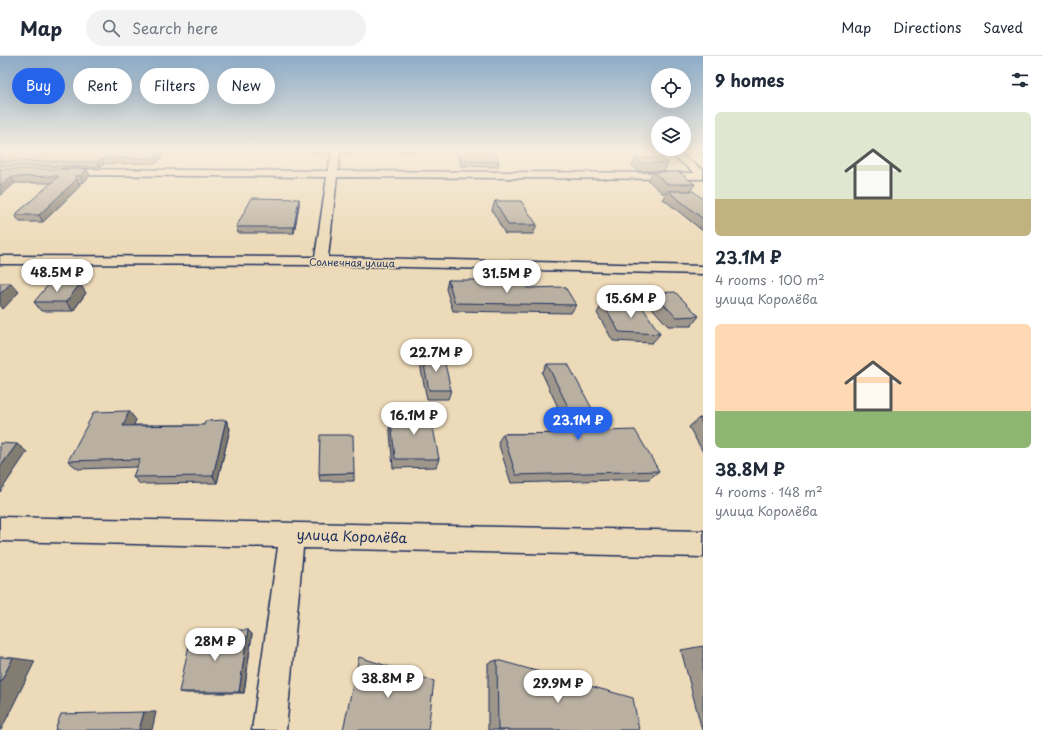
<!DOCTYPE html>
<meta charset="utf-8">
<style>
body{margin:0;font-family:"Playpen Sans",sans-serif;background:#f2f2f3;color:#1f2937;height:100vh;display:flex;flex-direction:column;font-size:15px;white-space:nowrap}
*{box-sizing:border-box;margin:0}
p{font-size:13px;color:#747a83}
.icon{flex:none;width:22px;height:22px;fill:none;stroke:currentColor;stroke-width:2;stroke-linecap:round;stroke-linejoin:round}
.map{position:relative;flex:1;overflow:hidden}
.sheet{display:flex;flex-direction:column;background:#fff;width:340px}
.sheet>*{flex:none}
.banner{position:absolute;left:12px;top:12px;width:380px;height:36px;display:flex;gap:8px}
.fabs{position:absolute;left:651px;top:12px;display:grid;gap:8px}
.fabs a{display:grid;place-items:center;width:40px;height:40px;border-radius:50%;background:#fff;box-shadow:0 4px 16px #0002;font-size:20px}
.price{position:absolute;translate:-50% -34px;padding:0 9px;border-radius:14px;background:#fff;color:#222;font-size:13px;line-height:26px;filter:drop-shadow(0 1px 2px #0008)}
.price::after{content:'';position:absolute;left:50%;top:24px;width:12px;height:9px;margin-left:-6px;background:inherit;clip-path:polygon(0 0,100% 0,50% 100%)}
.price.active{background:#2563eb;color:#fff}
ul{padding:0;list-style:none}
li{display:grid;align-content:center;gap:8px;height:212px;padding:0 12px}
li span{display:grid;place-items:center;height:124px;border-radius:6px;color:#555}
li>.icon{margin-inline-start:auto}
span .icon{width:72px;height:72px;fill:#fffc;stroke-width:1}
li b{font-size:17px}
h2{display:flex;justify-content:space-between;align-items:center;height:48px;padding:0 12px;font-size:17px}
.tag{padding:0 14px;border-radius:18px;background:#fff;box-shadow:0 4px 16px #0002;font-size:14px;line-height:36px}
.tag.active{background:#2563eb;color:#fff}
header{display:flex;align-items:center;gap:24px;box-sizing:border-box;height:56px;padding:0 20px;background:#fff;border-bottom:1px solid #e0e1e3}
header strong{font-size:19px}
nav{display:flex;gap:22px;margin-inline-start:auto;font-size:14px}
.search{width:280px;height:36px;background:#f2f2f3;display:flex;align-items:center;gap:10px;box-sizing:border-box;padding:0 14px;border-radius:22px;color:#747a83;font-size:15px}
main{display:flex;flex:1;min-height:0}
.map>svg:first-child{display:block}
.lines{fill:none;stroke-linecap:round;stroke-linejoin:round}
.minor-casing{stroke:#1b2f5e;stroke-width:3}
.minor{fill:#eddab8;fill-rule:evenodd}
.wall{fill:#9f978b;stroke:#1b2f5e}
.shaded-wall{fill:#827b71;stroke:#1b2f5e}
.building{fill:#b9b0a2;stroke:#1b2f5e}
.labels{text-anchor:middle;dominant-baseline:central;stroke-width:3;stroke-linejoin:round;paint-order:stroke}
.far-street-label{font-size:10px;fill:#1b2f5e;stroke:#eddab8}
.near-street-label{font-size:14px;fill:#1b2f5e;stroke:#eddab8}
</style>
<header>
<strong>Map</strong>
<div class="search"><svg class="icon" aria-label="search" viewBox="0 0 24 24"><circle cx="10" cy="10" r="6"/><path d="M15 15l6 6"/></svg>Search here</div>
<nav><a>Map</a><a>Directions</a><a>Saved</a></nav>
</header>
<main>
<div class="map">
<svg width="703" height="674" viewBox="0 0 703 674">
<rect width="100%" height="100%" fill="#eddab8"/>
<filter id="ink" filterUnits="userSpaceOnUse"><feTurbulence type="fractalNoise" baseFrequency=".025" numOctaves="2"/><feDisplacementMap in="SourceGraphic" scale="8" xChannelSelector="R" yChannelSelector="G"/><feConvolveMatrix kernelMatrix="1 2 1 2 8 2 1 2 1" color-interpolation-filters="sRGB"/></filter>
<g filter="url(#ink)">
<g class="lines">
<g class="minor-casing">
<path id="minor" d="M332,94h8l-2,21 357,2 -30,-23h10l28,20v9l-366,-2 -9,80 375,9v8l-382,-9 -321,-1v-8l315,1 12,-80 -264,-2 -5,-3 5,-3 265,2z
M0,461l703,14v26l-400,-9 -17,182h-34l26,-183 -278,-6z"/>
</g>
<use href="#minor" class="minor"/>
</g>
<path class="wall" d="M168,94l-11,13 -53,1 -4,3 -100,-1v-5z
M306,94h25l-1,4 -24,-1z
M340,94h18v4h-17z
M393,94h23v2h-23z
M453,94h40l6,12 -1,5 -37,-1 -2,-7z
M694,94h9v6z
M636,102l32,5 -4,8h-26l-6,-6z
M0,113l90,7 -7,7h-4l1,3 -37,36h-23l-5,-7 37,-32h-37z
M653,116l42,12 -5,7 13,8v32l-40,-32 4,-6h-5l-14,-13z
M299,143v6l-5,28h-56l-2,-6z
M495,145l42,24 -4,9h-28l-13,-24z
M448,224l36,4 43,4 49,17 -5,8 -118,-2 -7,-22z
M86,237l-13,18h-32l-7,-9z
M653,237l46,23 -8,10h-23l-21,-24z
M603,247l57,31 -8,9 -39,-2 -16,-28z
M422,300l29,34 -3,9h-21l-7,-34z
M547,308l57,67 55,40 -10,8 -138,4 -13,-41 5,-8 67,-1 -28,-60z
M390,356l49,47 -3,8 -43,1 -4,-47z
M699,362l4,1v33l-14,-25z
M136,364l-3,5h71l22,-5 4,9 -13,54 -77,1 -7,-7 4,-10 -59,2 -10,-8z
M354,417v8h-34l-1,-7z
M248,574l4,4 -8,59h-57l-8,-1z
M703,590v84h-1l-21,-80z
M497,604l142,70h-151v-67z"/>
<path class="shaded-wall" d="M0,94h6l-6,4z
M162,94h6l-11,13 -2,-5z
M102,103l2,5 -4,3 -3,-5z
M87,113l3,7 -7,7 -3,-7z
M11,121l4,6 -15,13v-11z
M77,123l3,7 -37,36 -4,-7z
M299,143v6l-5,28v-6z
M11,227l8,9 -16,17 -3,-4v-11z
M80,228l6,9 -13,18 -7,-9z
M129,355l7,9 -6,14 -7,-8z
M226,364l4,9 -13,54 -4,-7z
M17,388l10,8 -27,40v-25z
M248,574l4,4 -8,59 -5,-1z
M13,602l22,3 -34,69h-1v-47z
M144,656h12l-4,18h-13z"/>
<path class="building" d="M10,94h152l-7,8 -53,1 -5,3 -97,-1v-4z
M457,94h36l6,12 -37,-1 -2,-7z
M636,102h25l7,5h-26z
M0,113h87l-7,7h-6l3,3 -38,36h-24l44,-39 -48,1 -11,8z
M653,116h26l16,12h-28z
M668,135h25l10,8v20z
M252,142l47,1 -5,28h-58z
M495,145h26l16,24h-29z
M448,224h34l2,4h42l1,4 38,-1 11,18 -121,-2z
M0,227h11l-11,11z
M49,228h31l-14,18h-32z
M675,236l24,24 -23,1 -23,-24z
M603,247l38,2 19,29 -41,-2z
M443,299l8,35h-22l-7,-34z
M547,308h21l36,67 31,-1 24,41 -143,4 -13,-41 78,-1z
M129,355l-6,15 81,-1 1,-4 21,-1 -13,56 -80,1 7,-18 -72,2 26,-49z
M390,356h40l9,47h-44z
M699,362l4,1v6z
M320,379h33l1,38 -35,1z
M0,387l17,1 -17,23z
M248,574l-9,62h-60l13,-61z
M0,601l13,1 -13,25z
M359,601l75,24 -6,49h-85z
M497,604l136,38 6,32h-141z
M144,656l-5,18h-84l6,-16z"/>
</g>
<linearGradient id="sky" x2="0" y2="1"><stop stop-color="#8dacc8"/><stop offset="0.5" stop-color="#f7eedf"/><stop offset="1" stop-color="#f7eedf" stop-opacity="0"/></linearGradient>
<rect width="703" height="189" fill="url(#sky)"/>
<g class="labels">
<g class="far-street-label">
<text transform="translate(352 206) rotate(1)">Солнечная улица</text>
</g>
<g class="near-street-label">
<text transform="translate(352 480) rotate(2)">улица Королёва</text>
</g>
</g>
</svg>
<div class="fabs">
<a><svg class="icon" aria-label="locate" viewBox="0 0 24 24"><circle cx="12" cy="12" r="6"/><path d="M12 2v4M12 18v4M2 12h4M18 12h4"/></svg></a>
<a><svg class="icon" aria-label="layers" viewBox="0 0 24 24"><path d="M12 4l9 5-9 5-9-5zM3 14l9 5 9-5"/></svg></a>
</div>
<b class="price" style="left:57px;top:237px">48.5M ₽</b>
<b class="price" style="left:507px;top:238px">31.5M ₽</b>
<b class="price" style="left:631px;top:263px">15.6M ₽</b>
<b class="price" style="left:436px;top:317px">22.7M ₽</b>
<b class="price" style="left:414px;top:380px">16.1M ₽</b>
<b class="price active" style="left:578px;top:385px">23.1M ₽</b>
<b class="price" style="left:215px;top:606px">28M ₽</b>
<b class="price" style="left:388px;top:643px">38.8M ₽</b>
<b class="price" style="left:558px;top:648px">29.9M ₽</b>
<div class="banner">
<a class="tag active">Buy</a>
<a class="tag">Rent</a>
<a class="tag">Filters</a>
<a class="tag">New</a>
</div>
</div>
<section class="sheet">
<h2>9 homes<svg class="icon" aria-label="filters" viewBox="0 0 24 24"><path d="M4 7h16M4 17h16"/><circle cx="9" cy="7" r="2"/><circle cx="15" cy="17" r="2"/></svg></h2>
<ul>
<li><span style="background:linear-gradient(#dfe7d0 70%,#c2b280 0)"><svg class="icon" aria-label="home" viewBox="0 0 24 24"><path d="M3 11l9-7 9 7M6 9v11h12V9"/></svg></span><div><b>23.1M ₽</b><p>4 rooms · 100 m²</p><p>улица Королёва</p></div></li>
<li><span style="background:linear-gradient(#ffd9b3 70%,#8fb573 0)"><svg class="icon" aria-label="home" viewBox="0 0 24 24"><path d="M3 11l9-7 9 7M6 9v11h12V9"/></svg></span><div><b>38.8M ₽</b><p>4 rooms · 148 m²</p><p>улица Королёва</p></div></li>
</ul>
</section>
</main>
